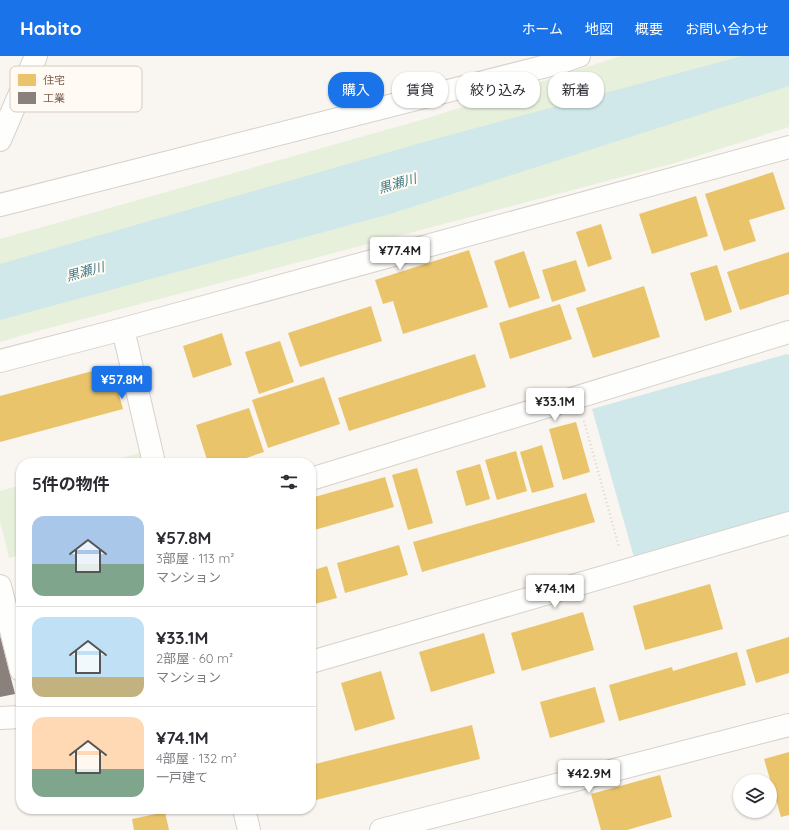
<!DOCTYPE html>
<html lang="ja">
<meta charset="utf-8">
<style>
body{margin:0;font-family:Quicksand,"Noto Sans JP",sans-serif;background:#f2f2f3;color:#2b2b33;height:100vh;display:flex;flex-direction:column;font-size:15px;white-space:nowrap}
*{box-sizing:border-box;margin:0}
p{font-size:13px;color:#7c7c81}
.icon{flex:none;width:22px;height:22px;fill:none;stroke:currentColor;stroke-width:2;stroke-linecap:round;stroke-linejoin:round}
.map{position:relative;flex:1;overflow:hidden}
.sheet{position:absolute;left:16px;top:402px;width:300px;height:356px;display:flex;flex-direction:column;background:#fff;border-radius:16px;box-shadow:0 1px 3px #0004}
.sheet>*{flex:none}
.top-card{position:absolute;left:328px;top:16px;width:380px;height:36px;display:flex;gap:8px}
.fabs{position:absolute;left:733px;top:718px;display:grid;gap:8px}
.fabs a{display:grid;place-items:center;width:44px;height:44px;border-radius:50%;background:#fff;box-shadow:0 1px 3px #0004;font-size:20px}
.price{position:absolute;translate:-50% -34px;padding:0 9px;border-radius:4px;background:#fff;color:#222;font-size:13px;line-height:26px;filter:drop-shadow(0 1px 2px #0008)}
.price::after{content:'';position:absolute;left:50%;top:24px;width:12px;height:9px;margin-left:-6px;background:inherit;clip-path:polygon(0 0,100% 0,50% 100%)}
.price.on{background:#1a73e8;color:#fff}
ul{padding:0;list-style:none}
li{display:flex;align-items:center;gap:12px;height:100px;padding:0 16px}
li+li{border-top:1px solid #e1e1e2}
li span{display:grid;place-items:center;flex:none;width:112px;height:80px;border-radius:12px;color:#555}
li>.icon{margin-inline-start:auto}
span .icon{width:48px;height:48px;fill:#fffc;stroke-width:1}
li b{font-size:17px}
h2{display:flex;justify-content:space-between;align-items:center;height:48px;padding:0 16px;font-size:17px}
.chip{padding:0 14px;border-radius:16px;background:#fff;box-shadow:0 1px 3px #0004;font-size:14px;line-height:36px}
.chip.on{background:#1a73e8;color:#fff}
header{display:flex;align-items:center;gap:24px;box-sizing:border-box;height:56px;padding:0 20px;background:#1a73e8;color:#fff}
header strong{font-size:19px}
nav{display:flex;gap:22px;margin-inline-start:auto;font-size:14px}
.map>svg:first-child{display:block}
.green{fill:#e7f0db}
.water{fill:#d0e8ea}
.homes{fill:#e9c46a}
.industry{fill:#8a817c}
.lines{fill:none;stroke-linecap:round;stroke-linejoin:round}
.street-casing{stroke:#d7d1cb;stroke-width:24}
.path{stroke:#dcd5d0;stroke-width:2.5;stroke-dasharray:1 3;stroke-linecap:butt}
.street{stroke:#fefefd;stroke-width:22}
.labels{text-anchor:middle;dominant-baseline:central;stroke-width:4;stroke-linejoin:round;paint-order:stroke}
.water-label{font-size:13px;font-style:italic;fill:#437c86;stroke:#fffaf3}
.key{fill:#fffaf3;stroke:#d7cbc1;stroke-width:1}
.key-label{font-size:11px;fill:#7a5c4d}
</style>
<header>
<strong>Habito</strong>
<nav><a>ホーム</a><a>地図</a><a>概要</a><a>お問い合わせ</a></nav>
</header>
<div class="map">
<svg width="789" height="774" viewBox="0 0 789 774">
<rect width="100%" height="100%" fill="#f9f5f0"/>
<path class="green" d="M621,0h168v71l-114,36 -641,169 -34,10v-103l428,-121z
M143,396l3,11h-43z
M21,429v70l-12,3 -9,-37v-30z"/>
<path class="water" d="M742,0h47v30l-399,128 -390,106v-56l424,-122z
M787,298l2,1v156l-155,46 -42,-148z"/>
<path class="homes" d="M773,116l12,37 -36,11 7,21 -32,10 -19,-57z
M696,140l12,40 -56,18 -13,-40z
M601,168l11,35 -24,8 -12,-35z
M469,194l19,57 -85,27 -10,-33 -10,3 -8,-24z
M524,195l16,47 -31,10 -15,-47z
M789,196v42l-49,16 -13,-38z
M576,204l10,31 -34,11 -10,-32z
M717,209l15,47 -27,9 -15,-48z
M644,230l16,51 -67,21 -17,-50z
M560,248l12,35 -62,20 -11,-36z
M371,250l11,35 -82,26 -12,-34z
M222,277l10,32 -39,13 -10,-32z
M280,285l14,41 -35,12 -14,-42z
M475,298l11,33 -137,44 -11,-33z
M111,310l12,43 -123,33v-46z
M324,321l16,47 -72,24 -16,-48z
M249,352l15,44 -33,11h-23l-12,-38z
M576,366l14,50 -27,8 -14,-51z
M542,389l12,42 -22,6 -12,-41z
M516,395l11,40 -30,9 -12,-40z
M480,408l10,35 -24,7 -10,-35z
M417,412l16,55 -25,7 -16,-55z
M385,421l9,30 -83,24v-33z
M586,437l9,29 -173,50 -9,-30z
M399,489l9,30 -63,18 -8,-30z
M327,510l10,32 -26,7v-34z
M710,528l13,45 -78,21 -12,-44z
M583,556l11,38 -72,21 -11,-38z
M484,577l11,40 -64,19 -12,-40z
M789,581v36l-33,10 -10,-33z
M737,596l9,33 -127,36 -10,-36 63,-18 1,4z
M381,615l14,48 -40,12 -14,-48z
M595,631l10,35 -55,16 -10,-36z
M311,651l5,14 -5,1z
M472,669l8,34 -164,41 -5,-20v-15z
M789,696v63l-8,2 -17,-58z
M660,719l12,42 -45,13h-26l-10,-36z
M165,756l4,18h-35l-2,-11z"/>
<path class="industry" d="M0,579l15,59 -15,3z"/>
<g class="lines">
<g class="street-casing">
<path id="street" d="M0,84l36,-84
M0,149l562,-143 17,-6
M123,273l31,134
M0,305l123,-32 666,-182
M311,423l478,-147
M0,530l21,84
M311,606l478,-139
M0,662l21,-1
M244,753l5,21
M381,774l408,-105"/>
</g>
<path class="path" d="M584,365l35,126"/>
<use href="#street" class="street"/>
</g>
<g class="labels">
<g class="water-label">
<text transform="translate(397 127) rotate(-16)">黒瀬川</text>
<text transform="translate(85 215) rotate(-15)">黒瀬川</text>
</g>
</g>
<rect x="10" y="10" width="132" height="46" rx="6" class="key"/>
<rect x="18" y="18" width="18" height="12" fill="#e9c46a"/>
<rect x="18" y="36" width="18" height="12" fill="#8a817c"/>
<g class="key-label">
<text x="43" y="28">住宅</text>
<text x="43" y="46">工業</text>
</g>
</svg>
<div class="fabs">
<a><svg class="icon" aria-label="layers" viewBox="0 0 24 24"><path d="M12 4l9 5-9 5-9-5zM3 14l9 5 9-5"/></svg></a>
</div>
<b class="price" style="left:400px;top:215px">¥77.4M</b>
<b class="price on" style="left:122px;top:344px">¥57.8M</b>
<b class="price" style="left:555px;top:366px">¥33.1M</b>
<b class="price" style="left:555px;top:553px">¥74.1M</b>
<b class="price" style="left:589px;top:738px">¥42.9M</b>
<div class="top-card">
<a class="chip on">購入</a>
<a class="chip">賃貸</a>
<a class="chip">絞り込み</a>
<a class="chip">新着</a>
</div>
<section class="sheet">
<h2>5件の物件<svg class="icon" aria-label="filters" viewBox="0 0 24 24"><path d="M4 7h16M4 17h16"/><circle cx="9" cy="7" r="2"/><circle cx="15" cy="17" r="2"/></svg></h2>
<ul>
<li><span style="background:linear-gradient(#a9c7e8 60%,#7fa58c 0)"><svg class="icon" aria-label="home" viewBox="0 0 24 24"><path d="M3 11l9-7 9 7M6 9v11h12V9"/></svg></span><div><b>¥57.8M</b><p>3部屋 · 113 m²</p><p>マンション</p></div></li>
<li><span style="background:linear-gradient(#bfe0f5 75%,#c2b280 0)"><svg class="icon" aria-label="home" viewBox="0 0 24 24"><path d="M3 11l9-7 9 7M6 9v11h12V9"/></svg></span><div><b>¥33.1M</b><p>2部屋 · 60 m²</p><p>マンション</p></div></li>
<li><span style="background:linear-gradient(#ffd9b3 65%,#7fa58c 0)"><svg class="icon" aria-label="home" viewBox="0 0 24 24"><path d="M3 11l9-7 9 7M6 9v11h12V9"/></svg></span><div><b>¥74.1M</b><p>4部屋 · 132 m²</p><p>一戸建て</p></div></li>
</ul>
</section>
</div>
